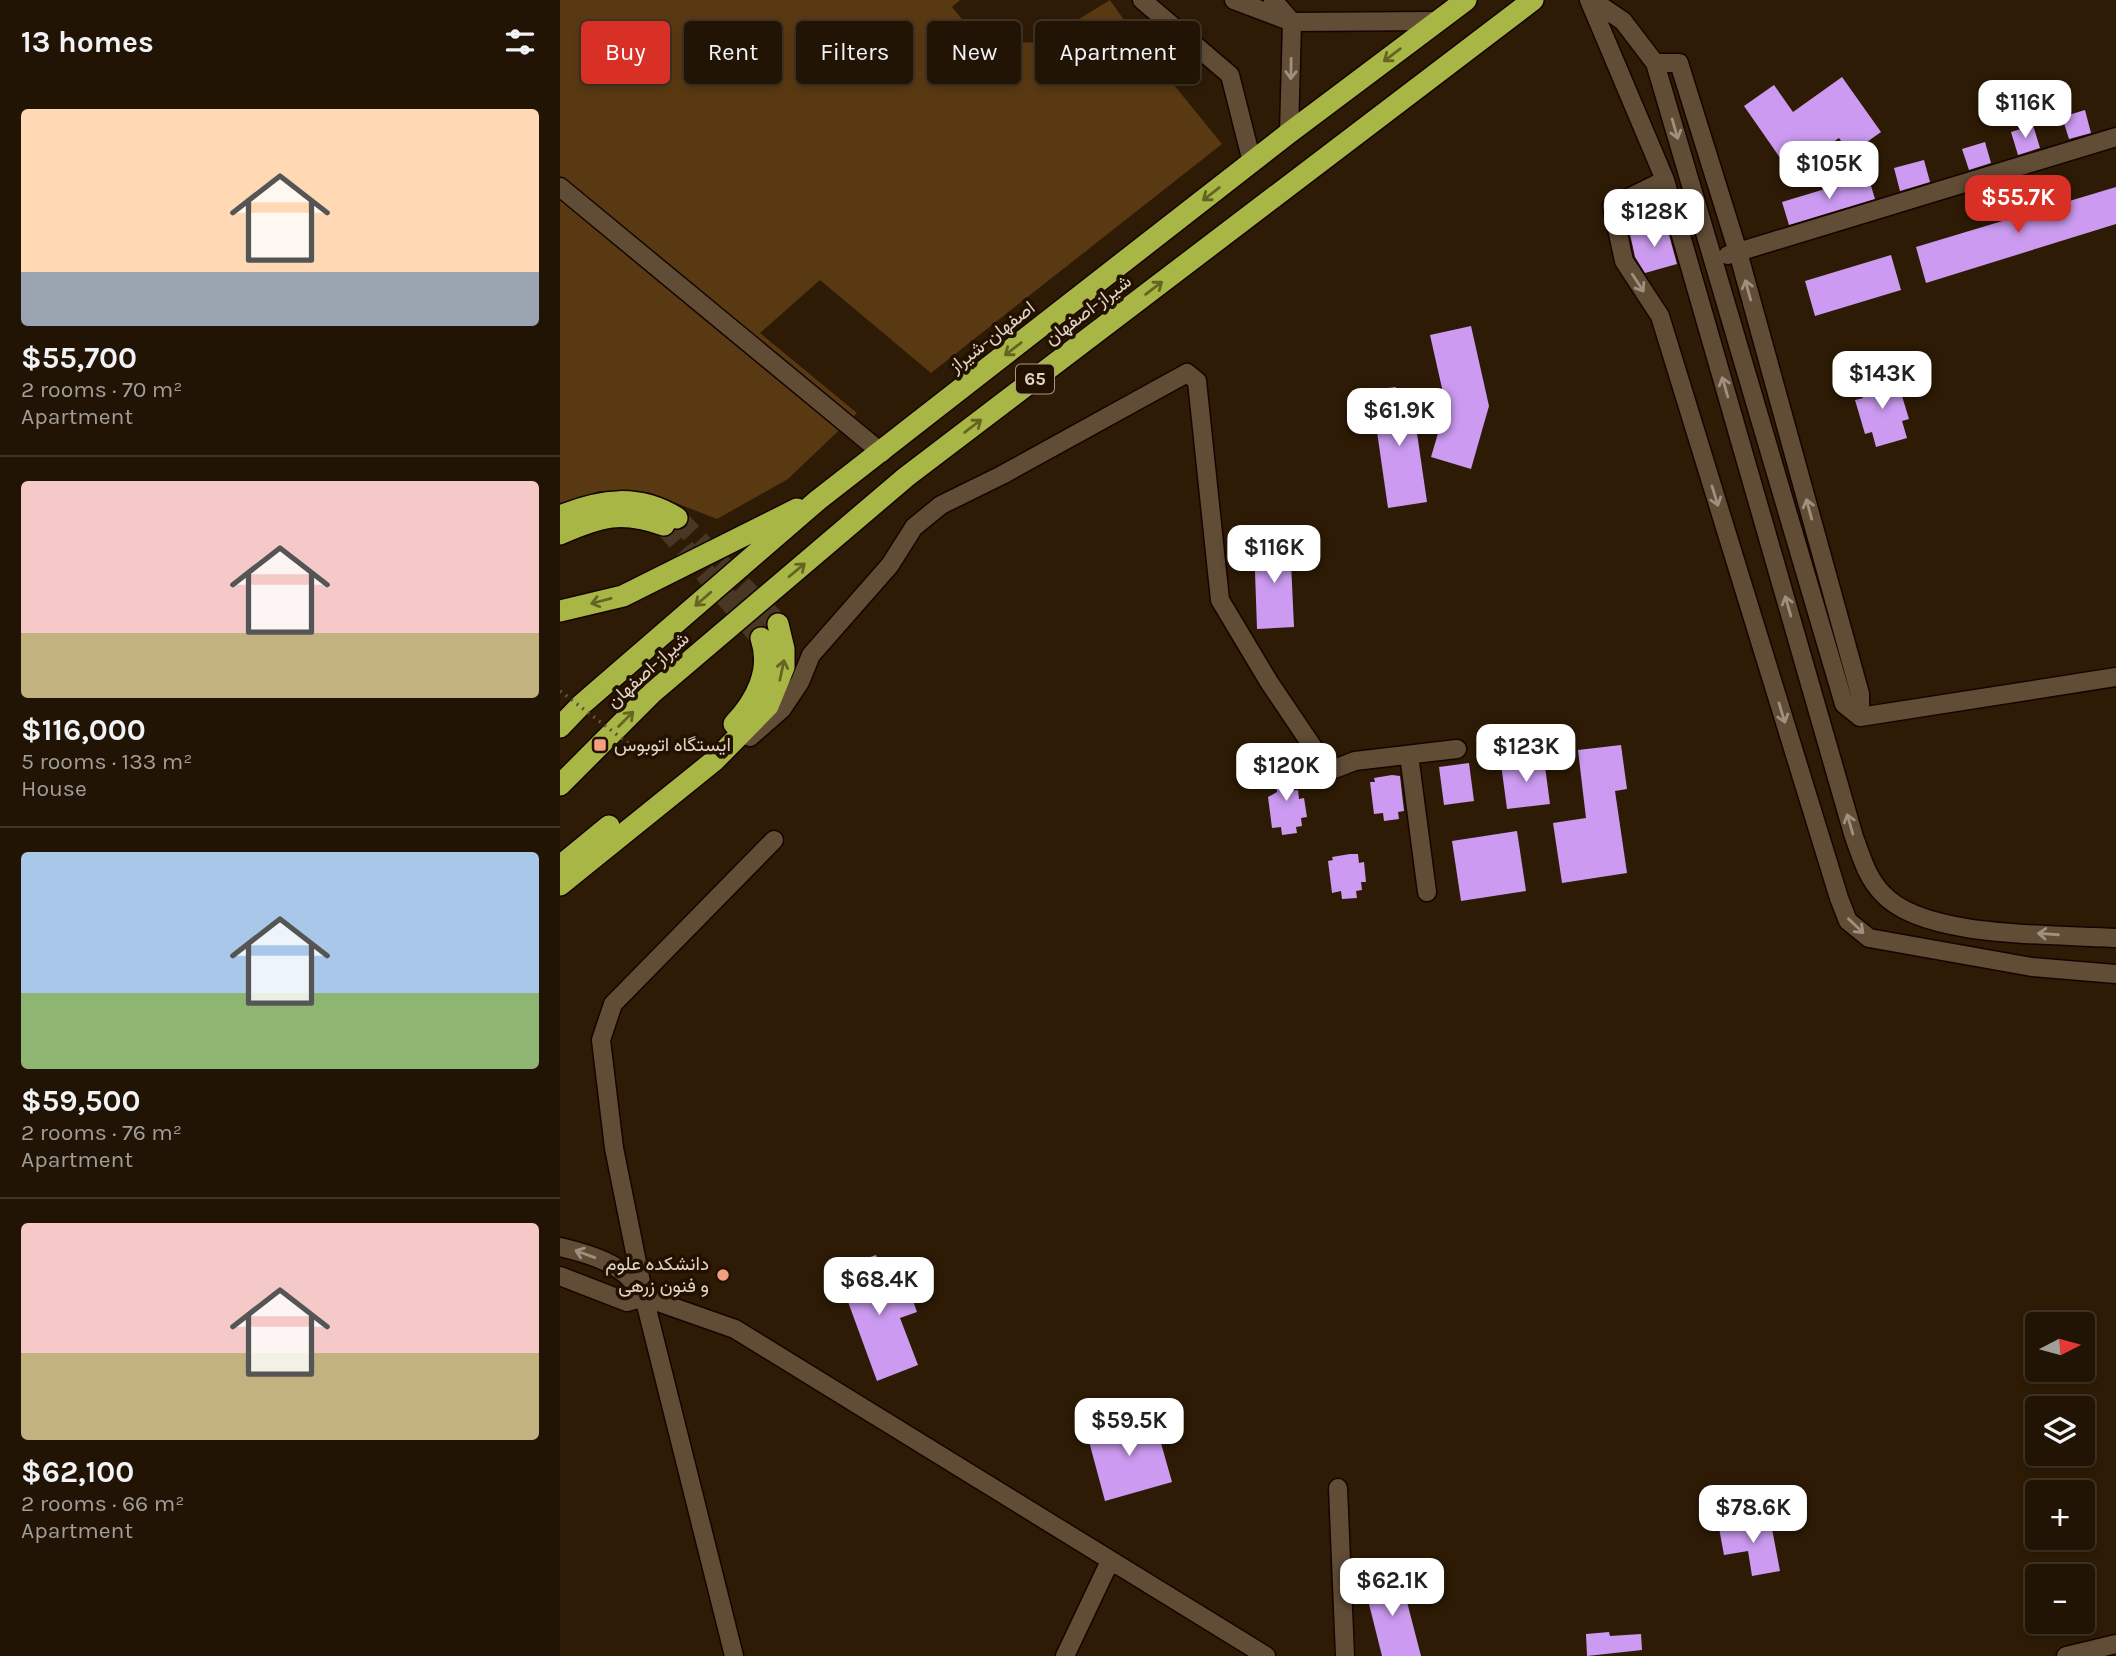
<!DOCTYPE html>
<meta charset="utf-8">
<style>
body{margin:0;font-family:Karla,Vazirmatn,sans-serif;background:#2e2113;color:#f1f3f6;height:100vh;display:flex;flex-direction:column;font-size:26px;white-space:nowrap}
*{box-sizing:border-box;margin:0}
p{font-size:23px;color:#a29e9a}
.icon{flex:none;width:38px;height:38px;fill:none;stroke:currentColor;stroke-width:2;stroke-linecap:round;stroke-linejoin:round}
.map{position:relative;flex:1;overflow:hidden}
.side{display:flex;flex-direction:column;background:#221404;width:560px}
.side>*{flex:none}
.hud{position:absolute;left:21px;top:21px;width:665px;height:63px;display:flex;gap:14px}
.needle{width:46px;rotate:84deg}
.tools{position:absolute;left:1465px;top:1312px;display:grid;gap:14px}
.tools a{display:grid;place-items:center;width:70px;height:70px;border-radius:7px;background:#221404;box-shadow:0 4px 10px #0003,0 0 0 2px #3f3326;font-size:35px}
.price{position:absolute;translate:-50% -60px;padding:0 16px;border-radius:14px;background:#fff;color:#222;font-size:23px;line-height:46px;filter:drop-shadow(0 2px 4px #0008)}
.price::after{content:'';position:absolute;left:50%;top:42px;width:21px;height:16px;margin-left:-10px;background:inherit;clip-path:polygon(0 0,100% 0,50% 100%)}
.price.selected{background:#d93025;color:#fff}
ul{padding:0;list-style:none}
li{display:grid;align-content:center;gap:14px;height:371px;padding:0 21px}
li+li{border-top:2px solid #3f3326}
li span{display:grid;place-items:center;height:217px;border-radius:7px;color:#555}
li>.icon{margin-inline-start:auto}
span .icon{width:126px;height:126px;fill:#fffc;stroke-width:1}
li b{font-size:30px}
h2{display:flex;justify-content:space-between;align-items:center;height:84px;padding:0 21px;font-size:30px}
.chip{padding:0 24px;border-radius:7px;background:#221404;box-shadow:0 4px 10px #0003,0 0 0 2px #3f3326;font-size:24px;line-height:63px}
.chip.selected{background:#d93025;color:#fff}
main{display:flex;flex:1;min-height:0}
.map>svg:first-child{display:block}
.green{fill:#593912}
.building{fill:#cc9bf1}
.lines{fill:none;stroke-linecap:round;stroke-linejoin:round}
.highway-tunnel{stroke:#483722;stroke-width:21;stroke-dasharray:21 10;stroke-linecap:butt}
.minor-casing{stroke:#140500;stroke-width:21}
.highway-casing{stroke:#140500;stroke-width:24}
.minor{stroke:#614c36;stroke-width:18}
.highway{stroke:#a8b646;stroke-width:21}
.path-bridge{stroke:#645340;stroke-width:3.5;stroke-dasharray:2 5;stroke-linecap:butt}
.oneway{stroke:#666423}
.oneway2{stroke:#a0907e}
.poi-dot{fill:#f39f82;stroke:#231100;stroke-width:2.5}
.labels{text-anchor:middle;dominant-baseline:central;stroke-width:7;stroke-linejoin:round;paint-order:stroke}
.shield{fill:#231100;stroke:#a7998b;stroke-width:2}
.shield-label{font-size:18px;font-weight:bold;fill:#dfd3c6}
.street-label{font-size:19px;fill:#dfd3c6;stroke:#231100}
.poi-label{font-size:19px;fill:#dfd3c6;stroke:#231100;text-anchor:start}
</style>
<main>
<section class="side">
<h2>13 homes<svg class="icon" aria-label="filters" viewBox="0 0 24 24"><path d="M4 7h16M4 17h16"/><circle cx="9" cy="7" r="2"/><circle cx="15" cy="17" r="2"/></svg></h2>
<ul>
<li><span style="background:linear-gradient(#ffd9b3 75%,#9aa5b1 0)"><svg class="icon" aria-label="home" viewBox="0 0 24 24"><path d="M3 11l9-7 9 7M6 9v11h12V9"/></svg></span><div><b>$55,700</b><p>2 rooms · 70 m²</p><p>Apartment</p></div></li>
<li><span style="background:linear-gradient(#f6c9c9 70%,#c2b280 0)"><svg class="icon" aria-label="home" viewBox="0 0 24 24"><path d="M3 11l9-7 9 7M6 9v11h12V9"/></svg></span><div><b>$116,000</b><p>5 rooms · 133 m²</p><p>House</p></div></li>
<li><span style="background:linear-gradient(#a9c7e8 65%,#8fb573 0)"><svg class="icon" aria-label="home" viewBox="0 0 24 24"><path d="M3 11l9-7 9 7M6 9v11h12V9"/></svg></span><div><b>$59,500</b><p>2 rooms · 76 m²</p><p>Apartment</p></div></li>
<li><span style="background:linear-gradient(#f6c9c9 60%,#c2b280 0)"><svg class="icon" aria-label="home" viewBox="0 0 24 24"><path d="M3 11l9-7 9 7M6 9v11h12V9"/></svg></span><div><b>$62,100</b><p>2 rooms · 66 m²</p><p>Apartment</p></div></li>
</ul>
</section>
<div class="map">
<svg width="1556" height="1656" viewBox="0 0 1556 1656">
<rect width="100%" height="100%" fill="#2d1b05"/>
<path class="green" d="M0,0h400l-8,7 27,33 61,3 70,-43 33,47 79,97 -291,229 -111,-93 -60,53 97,80 -69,66 -71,40 -69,-27 -49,-1 -39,15z"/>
<path class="building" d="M1282,77l39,55 -31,22 -11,-16 -49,34 -46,-66 30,-21 19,27z
M1525,110l6,23 -22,6 -7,-22z
M1473,125l7,23 -22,7 -7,-23z
M1425,142l6,21 -22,7 -7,-21z
M1364,160l6,22 -30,9 -6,-23z
M1308,176l7,23 -86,26 -7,-23z
M1556,187v37l-190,59 -10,-36z
M1106,224l11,40 -32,9 -10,-16 -5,-23z
M1331,255l10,35 -86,26 -10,-35z
M911,326l18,80 -18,63 -40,-12 15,-51 -16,-71z
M1328,375l4,14 7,-3 10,33 -7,2 5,17 -31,9 -4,-15 -7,2 -10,-34 8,-2 -4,-14z
M836,387l1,7 14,-2 16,110 -39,6 -17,-118z
M730,541l4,86 -37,2 -3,-86z
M1061,745l6,44 -12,2 12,82 -65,10 -9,-60 33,-5 -8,-68z
M725,759l5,32 8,-1 1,9 5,-1 3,19 -6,1 1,8 -6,1 1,6 -15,2 -1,-8 -9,1 -4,-31 9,-5 -4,-31z
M984,759l6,45 -43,5 -6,-45z
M909,763l5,38 -30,4 -5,-38z
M832,775l8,1 4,35 -6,1 1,7 -15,2 -1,-8 -9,1 -4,-32h5l-1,-4z
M957,831l9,60 -65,10 -9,-60z
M790,854h8l1,9 5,-1 2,20h-5l1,8 -6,1 1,7 -15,1 -1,-8 -9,2 -4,-32 5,-1 -1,-3z
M316,1255l17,44 17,-7 7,20 -17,6 18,47 -41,16 -41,-112z
M593,1415l19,67 -67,19 -18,-67z
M1210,1518l10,53 -28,5 -4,-25 -24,4 -5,-27z
M840,1575l21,81h-39l-18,-72z
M1049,1632l1,4 31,-2 1,16 -55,6 -1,-22z"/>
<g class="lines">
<path class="highway-tunnel" d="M117,518l101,106
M104,525l97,113"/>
<g class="minor-casing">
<path id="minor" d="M582,0l88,75 22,87
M674,0l58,22
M713,0l19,22
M1029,0l76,180 189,657c8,21 13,41 29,57 41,45 173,40 233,44
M1032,0l31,21 32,42 189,641 16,13 256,-40
M1095,63h24l59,189 122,442v23
M729,133l3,-111 143,-1
M1105,180l-53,26 12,55 36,55 179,582 9,23 21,17 163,29 84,7
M0,187l322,266
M1168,255l388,-118
M190,737l32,-28 18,-27 11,-27 79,-90 24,-38 27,-22 61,-30 185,-102 10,8 23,219 49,82 60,89 26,-10 102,-12
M849,755l18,137
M0,1247c30,7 64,17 80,44
M0,1276l67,26 17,-5 91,32 531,327
M778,1488l7,168
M174,1656l-90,-359 -30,-149 -13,-108 12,-36 161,-164
M505,1656l45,-95
M1506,1656l50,-12"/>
</g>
<g class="highway-casing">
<path id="highway" d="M0,516c41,-17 79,-22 117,2
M0,534c41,-18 61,-24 104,-9
M0,611l63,-15 174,-87
M174,724c22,-23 38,-54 27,-86
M0,727l21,-22 237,-205 471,-367 177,-133
M0,785l92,-92 254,-216 627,-477
M0,866l49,-40
M0,885l155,-125 53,-54 16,-39v-18l-6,-25"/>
</g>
<use href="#minor" class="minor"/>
<use href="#highway" class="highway"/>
<path class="path-bridge" d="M0,691l77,59"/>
</g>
<defs><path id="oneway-shaft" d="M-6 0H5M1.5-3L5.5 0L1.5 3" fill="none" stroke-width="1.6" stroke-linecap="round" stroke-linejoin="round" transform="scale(1.75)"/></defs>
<g class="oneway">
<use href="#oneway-shaft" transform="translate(832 55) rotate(143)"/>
<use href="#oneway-shaft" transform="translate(651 194) rotate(142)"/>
<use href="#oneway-shaft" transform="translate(594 288) rotate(-37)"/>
<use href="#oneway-shaft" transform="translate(453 349) rotate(142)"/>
<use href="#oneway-shaft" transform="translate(413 426) rotate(-37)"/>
<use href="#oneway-shaft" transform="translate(237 570) rotate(-40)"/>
<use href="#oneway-shaft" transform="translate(143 599) rotate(139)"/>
<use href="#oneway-shaft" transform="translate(41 601) rotate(165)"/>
<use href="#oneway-shaft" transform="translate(222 670) rotate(-78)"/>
<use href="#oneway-shaft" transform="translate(66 719) rotate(-45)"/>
</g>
<g class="oneway2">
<use href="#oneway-shaft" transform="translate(731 69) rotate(91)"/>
<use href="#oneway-shaft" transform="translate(1115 129) rotate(74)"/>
<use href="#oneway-shaft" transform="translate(1078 283) rotate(57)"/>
<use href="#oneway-shaft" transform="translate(1188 290) rotate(-105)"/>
<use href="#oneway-shaft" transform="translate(1165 387) rotate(-106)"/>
<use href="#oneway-shaft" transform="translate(1155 496) rotate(73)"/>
<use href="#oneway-shaft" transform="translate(1249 509) rotate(-105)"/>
<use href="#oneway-shaft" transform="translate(1228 606) rotate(-106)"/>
<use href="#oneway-shaft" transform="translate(1222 713) rotate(73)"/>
<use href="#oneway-shaft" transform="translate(1290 824) rotate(-106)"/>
<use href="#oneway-shaft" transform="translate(1296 926) rotate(44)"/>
<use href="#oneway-shaft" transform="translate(1488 934) rotate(-176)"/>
<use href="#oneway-shaft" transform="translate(25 1254) rotate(-160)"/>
</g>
<g class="poi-dot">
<rect x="33" y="738" width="14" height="14" rx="3.5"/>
<circle cx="163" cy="1275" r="7"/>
</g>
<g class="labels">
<rect class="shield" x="456" y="364.5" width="38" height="29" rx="5"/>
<g class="shield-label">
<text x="475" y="379">65</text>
</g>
<g class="street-label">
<text transform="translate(528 310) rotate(-37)">شیراز-اصفهان</text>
<text transform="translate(432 337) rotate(-38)">اصفهان-شیراز</text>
<text transform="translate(88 670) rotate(-42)">شیراز-اصفهان</text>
</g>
<g class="poi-label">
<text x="54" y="745">ایستگاه اتوبوس</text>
<text x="149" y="1264" text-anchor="end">دانشکده علوم<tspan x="149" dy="22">و فنون زرهی</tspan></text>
</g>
</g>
</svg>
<div class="tools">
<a><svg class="needle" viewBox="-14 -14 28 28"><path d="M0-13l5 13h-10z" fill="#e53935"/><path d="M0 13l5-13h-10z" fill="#a29e9a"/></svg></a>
<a><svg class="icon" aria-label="layers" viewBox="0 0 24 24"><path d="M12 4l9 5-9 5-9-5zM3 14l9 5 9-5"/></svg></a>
<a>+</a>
<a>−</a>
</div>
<b class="price" style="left:1465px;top:140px">$116K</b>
<b class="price" style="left:1269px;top:201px">$105K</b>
<b class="price selected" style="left:1458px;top:235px">$55.7K</b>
<b class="price" style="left:1094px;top:249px">$128K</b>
<b class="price" style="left:1322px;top:411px">$143K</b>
<b class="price" style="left:839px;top:448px">$61.9K</b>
<b class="price" style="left:714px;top:585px">$116K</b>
<b class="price" style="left:966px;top:784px">$123K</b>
<b class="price" style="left:726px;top:803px">$120K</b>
<b class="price" style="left:319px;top:1317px">$68.4K</b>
<b class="price" style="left:569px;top:1458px">$59.5K</b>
<b class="price" style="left:1193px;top:1545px">$78.6K</b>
<b class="price" style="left:832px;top:1618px">$62.1K</b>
<div class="hud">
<a class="chip selected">Buy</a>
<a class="chip">Rent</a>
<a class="chip">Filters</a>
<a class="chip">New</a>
<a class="chip">Apartment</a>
</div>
</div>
</main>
